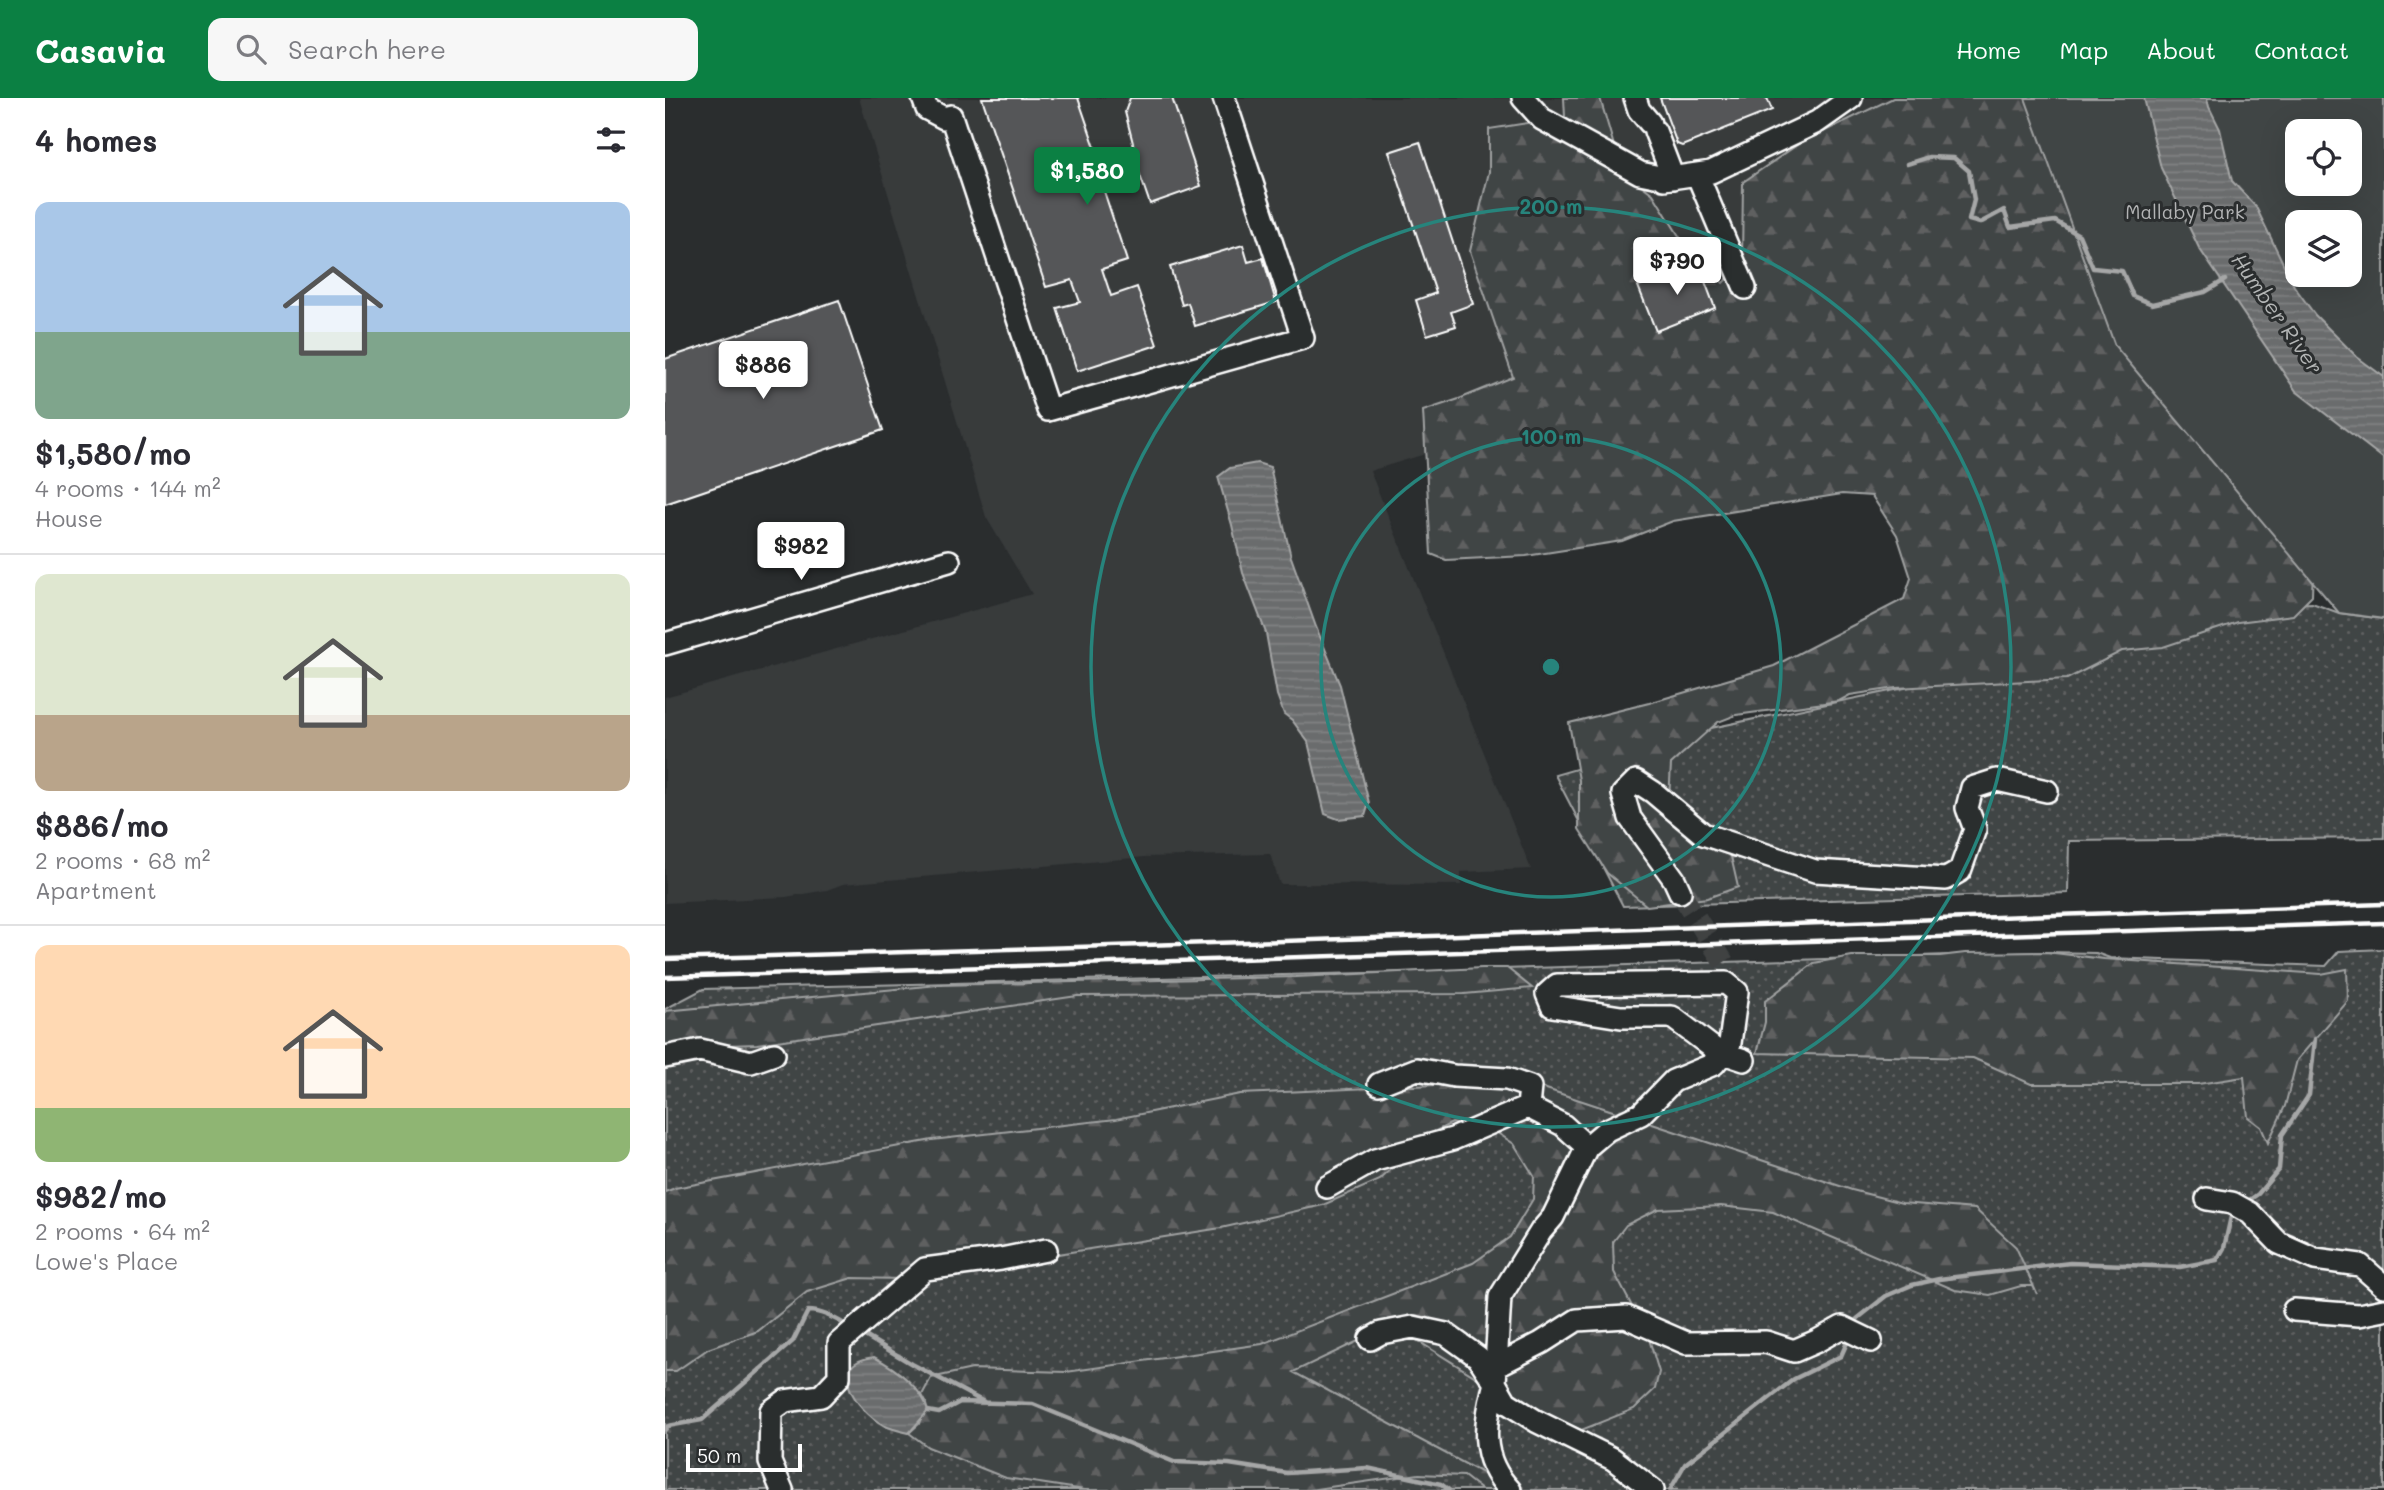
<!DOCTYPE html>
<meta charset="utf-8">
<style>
body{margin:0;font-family:Mali,sans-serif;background:#f7f7f7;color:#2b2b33;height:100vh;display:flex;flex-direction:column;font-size:26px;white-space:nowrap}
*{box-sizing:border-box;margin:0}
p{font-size:23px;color:#7c7c81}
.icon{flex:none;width:38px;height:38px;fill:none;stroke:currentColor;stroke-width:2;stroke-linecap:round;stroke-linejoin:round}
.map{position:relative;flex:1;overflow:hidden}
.side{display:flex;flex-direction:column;background:#fff;width:665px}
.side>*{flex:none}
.buttons{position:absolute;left:1620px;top:21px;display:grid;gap:14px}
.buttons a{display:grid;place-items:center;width:77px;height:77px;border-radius:14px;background:#fff;box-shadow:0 7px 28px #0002;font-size:35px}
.scale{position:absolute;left:21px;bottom:18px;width:116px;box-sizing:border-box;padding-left:7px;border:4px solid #fff;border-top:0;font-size:19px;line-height:24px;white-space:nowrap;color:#fff;-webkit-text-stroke:5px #2a2d2e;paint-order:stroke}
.price{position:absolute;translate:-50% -60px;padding:0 16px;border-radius:7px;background:#fff;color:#222;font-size:23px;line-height:46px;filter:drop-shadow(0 2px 4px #0008)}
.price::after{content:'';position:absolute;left:50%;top:42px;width:21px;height:16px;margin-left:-10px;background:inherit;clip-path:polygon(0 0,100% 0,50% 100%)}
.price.selected{background:#0b8043;color:#fff}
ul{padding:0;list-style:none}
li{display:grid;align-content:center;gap:14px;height:371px;padding:0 35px}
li+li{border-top:2px solid #e1e1e2}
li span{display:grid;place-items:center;height:217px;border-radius:14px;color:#555}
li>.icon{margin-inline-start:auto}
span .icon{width:126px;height:126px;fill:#fffc;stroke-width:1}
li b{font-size:30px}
h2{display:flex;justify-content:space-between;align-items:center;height:84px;padding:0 35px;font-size:30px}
header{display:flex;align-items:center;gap:42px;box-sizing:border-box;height:98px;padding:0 35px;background:#0b8043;color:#fff}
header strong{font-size:33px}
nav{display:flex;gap:38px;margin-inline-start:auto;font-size:24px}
.search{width:490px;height:63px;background:#f7f7f7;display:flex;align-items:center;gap:18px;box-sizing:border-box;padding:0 24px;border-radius:14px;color:#7c7c81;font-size:26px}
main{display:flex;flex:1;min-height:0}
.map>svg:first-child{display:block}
.built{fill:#373a3b}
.grass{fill:url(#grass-dots);stroke:#a0a2a2;stroke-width:2}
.forest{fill:url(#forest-firs);stroke:#a0a2a2;stroke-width:2}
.green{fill:#414445;stroke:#a0a2a2;stroke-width:2;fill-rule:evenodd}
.water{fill:url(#water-rules);stroke:#a6a7a7;stroke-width:2}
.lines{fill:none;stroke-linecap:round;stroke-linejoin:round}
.stream{stroke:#a6a7a7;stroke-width:4.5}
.building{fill:#555758;stroke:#fff;stroke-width:2}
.minor-tunnel{stroke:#3f4243;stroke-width:21;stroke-dasharray:21 10;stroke-linecap:butt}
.minor-casing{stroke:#fff;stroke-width:26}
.minor{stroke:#2a2d2e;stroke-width:21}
.rail{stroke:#fff;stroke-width:4.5}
.ring{fill:none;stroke:#27847c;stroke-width:3.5}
.labels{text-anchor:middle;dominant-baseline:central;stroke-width:6;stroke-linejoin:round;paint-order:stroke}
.park-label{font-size:19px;fill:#b3b4b5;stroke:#2a2d2e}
.water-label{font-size:21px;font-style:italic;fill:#b4b6b6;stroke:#2a2d2e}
.centre{fill:#27847c;stroke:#2a2d2e;stroke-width:3.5}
.ring-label{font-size:21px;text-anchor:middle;font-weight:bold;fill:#27847c;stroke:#2a2d2e;stroke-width:6;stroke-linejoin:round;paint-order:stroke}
</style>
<header>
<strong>Casavia</strong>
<div class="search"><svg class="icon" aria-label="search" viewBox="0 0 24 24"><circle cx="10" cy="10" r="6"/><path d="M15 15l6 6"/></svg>Search here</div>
<nav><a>Home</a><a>Map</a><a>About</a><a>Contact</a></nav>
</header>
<main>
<section class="side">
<h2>4 homes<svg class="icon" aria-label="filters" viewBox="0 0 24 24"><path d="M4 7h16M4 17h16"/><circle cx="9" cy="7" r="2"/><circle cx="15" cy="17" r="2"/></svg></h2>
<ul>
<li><span style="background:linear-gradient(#a9c7e8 60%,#7fa58c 0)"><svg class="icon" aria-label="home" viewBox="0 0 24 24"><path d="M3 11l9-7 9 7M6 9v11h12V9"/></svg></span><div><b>$1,580/mo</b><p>4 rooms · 144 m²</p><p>House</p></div></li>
<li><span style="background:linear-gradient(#dfe7d0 65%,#b9a48a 0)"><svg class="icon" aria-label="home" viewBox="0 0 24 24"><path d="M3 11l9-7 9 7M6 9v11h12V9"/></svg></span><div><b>$886/mo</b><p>2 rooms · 68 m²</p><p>Apartment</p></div></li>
<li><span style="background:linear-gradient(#ffd9b3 75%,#8fb573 0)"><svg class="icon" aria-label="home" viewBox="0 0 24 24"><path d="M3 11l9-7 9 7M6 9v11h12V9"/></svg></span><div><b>$982/mo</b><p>2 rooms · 64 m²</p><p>Lowe's Place</p></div></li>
</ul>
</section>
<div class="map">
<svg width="1719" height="1392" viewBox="0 0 1719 1392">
<defs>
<pattern id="grass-dots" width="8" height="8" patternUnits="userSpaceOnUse" patternTransform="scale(1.75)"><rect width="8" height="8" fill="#414445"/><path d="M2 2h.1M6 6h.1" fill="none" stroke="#5e6061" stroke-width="1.8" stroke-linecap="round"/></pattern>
<pattern id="forest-firs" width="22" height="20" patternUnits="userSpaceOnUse" patternTransform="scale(1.75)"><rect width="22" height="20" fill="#414445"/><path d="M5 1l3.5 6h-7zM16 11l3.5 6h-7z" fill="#5e6061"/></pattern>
<pattern id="water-rules" width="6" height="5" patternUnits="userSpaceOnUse" patternTransform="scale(1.75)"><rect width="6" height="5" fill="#6a6c6d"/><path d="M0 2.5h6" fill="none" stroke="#808283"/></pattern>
</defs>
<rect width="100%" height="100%" fill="#2a2d2e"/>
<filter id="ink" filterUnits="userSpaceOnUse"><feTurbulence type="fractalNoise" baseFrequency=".0143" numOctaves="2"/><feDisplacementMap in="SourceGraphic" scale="14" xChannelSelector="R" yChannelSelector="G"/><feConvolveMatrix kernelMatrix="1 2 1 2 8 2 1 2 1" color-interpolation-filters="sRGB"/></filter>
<g filter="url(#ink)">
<path class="built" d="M194,0h1143l56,161 -688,212 161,398 -70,3v13l-181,-1 -10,-30 -125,3 -302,27 -16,6 -41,7 -121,6v-206l367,-103 -46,-77z"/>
<path class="grass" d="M1647,505l27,10 45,6v219l-315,3 -1,52 -445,13 -68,-131 122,-35 5,-6 281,-58 287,-70z
M1719,851v541h-1719v-481l38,-20 705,-17 638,-20 50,1 14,5 216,8 13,-15z"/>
<path class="forest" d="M899,0h36l21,72 32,24 41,66 29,23 19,-20 1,-81 57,-39 93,-45h251l169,466 -1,32 -19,19 -55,7 -75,25 -41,4 -55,28 -171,9 -46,7 -11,6 -103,14 -18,7 -47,42 -2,36 7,27 43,15 11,10 8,35 -31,11 -60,8 -40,-33 -28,-44v-49l-10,-57 80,-20 125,-37 130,-67 7,-21 -14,-43 -25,-39 -30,-2 -169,27 -51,20 -96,15 -80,4 -15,-6 -8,-143 36,-12 54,-22 -43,-126 19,-79v-43l76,-12z
M1381,854l58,7 217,15 26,-5 1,32 -51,59 -12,46 -17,37 -7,-16 -13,-10 -4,-40 -46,7h-167l-58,-26 -216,-5 8,-31v-21l49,-38 38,-7h88l25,-3z
M817,870h25l25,20 -68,6 -387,2 -320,48 -92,3v-36l273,-26 358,-8z
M857,983l330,109 50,13 73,6 41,38 21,47 -4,-8h-12l-31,9 -35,-5 -182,-78 -52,-6 -63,3 -32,16 -13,17 1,30 35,67 10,33 -4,17 -21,20 -65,26 -177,-110 -99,47 221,118h-32l-18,-14 -45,-2 -110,16h-224l-79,-12 -78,-31 -19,-14 10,-9 7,-22 -4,-7 9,-17 41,-9 94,3 196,-28 211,-81 37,-26 23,-38 1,-23 -20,-32 -18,-12 -44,-9 -23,11 -49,46 -57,25 -102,23 -319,51 -50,-1 -45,14 -49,39 -50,18 -32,22h-11v-179l10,-4 257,-48 184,-21 124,-25z"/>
<path class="green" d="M1360,0h359v521l-45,-6 -224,-267zM1633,33h52v53h-52zM1633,124h52v53h-52z"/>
<path class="water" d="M1479,0h63l2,9 11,22 12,52 24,26 38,79 21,29 42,42 27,20v82l-88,-68 -97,-143 -38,-80z
M592,365l13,4 21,90 25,70 24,58 29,118 -4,13 -27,3 -13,-5 -17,-72 -16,-22 -8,-6 -7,-19 -11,-62 -23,-60 -11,-48 -14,-48 12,-9z
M209,1259c21,11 49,31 54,54l-19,22c-9,-2 -18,-4 -26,-8 -27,-15 -59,-62 -9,-68z"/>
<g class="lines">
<path class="stream" d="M1242,66l22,-7 25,1 15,13 5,29 -5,20 11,3 24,-13 6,17 45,-6 24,14 14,33 29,3 11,25 19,8 53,-12 20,-12
M1580,1105l13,-9 21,-25 3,-34 27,-40 6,-56
M1189,1229l3,-8 29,-23 26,-11 27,-6 131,-16 110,4 37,-7 7,-12 8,-36
M195,1235l52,31 72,38
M263,1313l11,2 21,-11 73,2 141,58 55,2 58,9 80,-5 74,16 8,6
M0,1332l3,-4 34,-6 91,-79 15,-30c15,0 29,9 42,16
M1005,1392l15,-26 109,-85 47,-23 8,-18"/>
</g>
<path class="building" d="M317,0h96l21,61 35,-12 -9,-35 5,-14h42l29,88 -51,18 -15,-43 -37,12 29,88 -25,8 9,27 26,-9 20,58 -80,26 -20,-63 23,-6 -8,-22 -26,7z
M995,0h107l5,12 -90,36 -5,-2z
M755,44l53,162 -22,8 5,14 -29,9 -11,-35 20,-7 -47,-141z
M578,147l5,17 15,-4 13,44 -81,24 -7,-23 -6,2 -12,-38z
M1033,165l17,45 -59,23 -18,-45z
M174,202l44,130 -218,74v-145z"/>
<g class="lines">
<path class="minor-tunnel" d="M1015,794l51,82"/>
<g class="minor-casing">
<path id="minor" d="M258,0l4,11 17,9 7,-2 97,294 255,-72 -79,-240
M858,0l19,21 98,54 15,3
M970,0l4,12 11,13
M990,33l18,47
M1032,76l48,114
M999,81l47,-7 106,-50 34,-24
M0,546l284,-83
M1015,794l-6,-13 -44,-61 -7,-24 13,-13 17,11 50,42 112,37 131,8 14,-8 15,-42 -8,-21 5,-20 25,-8 50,11
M0,959l35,-7 51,12 23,-8
M714,986l38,-15 37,7 53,3 23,8 -2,20 35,18 24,22
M662,1089l48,-27 78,-21 75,-32
M1542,1101l25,4 18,10 29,30 36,16 45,6 24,21
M1629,1212l65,5 25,-5
M705,1241l11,-6 32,-6 33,7 32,23 17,26c-11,40 -16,75 15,107
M831,1268l45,-23 36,-23 49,-3 60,26 80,-1 28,9 23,-10 25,-14 29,14
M117,1392l-12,-28 1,-51 14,-10 36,-5 18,-19v-34l86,-74 76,-10 45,-9
M988,1392l-40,-31 -77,-38 -30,-19 -11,-19 5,-86 41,-66 12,-14 34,-70 20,-17 34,-16 32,-33 41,-17 9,-11 7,-10 7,-51 -11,-9 -169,2 -10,9 5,12 69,11h51l45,34 27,9"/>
</g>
<use href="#minor" class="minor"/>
<path class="rail" d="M0,861l619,-18 1100,-37
M0,879l1719,-54"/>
</g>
</g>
<g class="ring">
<circle cx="886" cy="569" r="230"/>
<circle cx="886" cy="569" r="460"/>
</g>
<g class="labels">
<g class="park-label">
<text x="1520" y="113">Mallaby Park</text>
</g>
<g class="water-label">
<text transform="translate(1613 215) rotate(55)">Humber River</text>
</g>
</g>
<circle cx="886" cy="569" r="10" class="centre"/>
<g class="ring-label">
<text x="886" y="116">200 m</text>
<text x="886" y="346">100 m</text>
</g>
</svg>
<div class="buttons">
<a><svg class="icon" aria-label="locate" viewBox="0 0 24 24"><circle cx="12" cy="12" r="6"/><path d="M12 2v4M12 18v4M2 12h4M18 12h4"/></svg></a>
<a><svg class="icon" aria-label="layers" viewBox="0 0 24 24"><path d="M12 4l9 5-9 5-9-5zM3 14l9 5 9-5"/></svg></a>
</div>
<div class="scale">50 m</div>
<b class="price selected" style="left:422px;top:109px">$1,580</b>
<b class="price" style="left:1012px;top:199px">$790</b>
<b class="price" style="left:98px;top:303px">$886</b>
<b class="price" style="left:136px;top:484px">$982</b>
</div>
</main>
